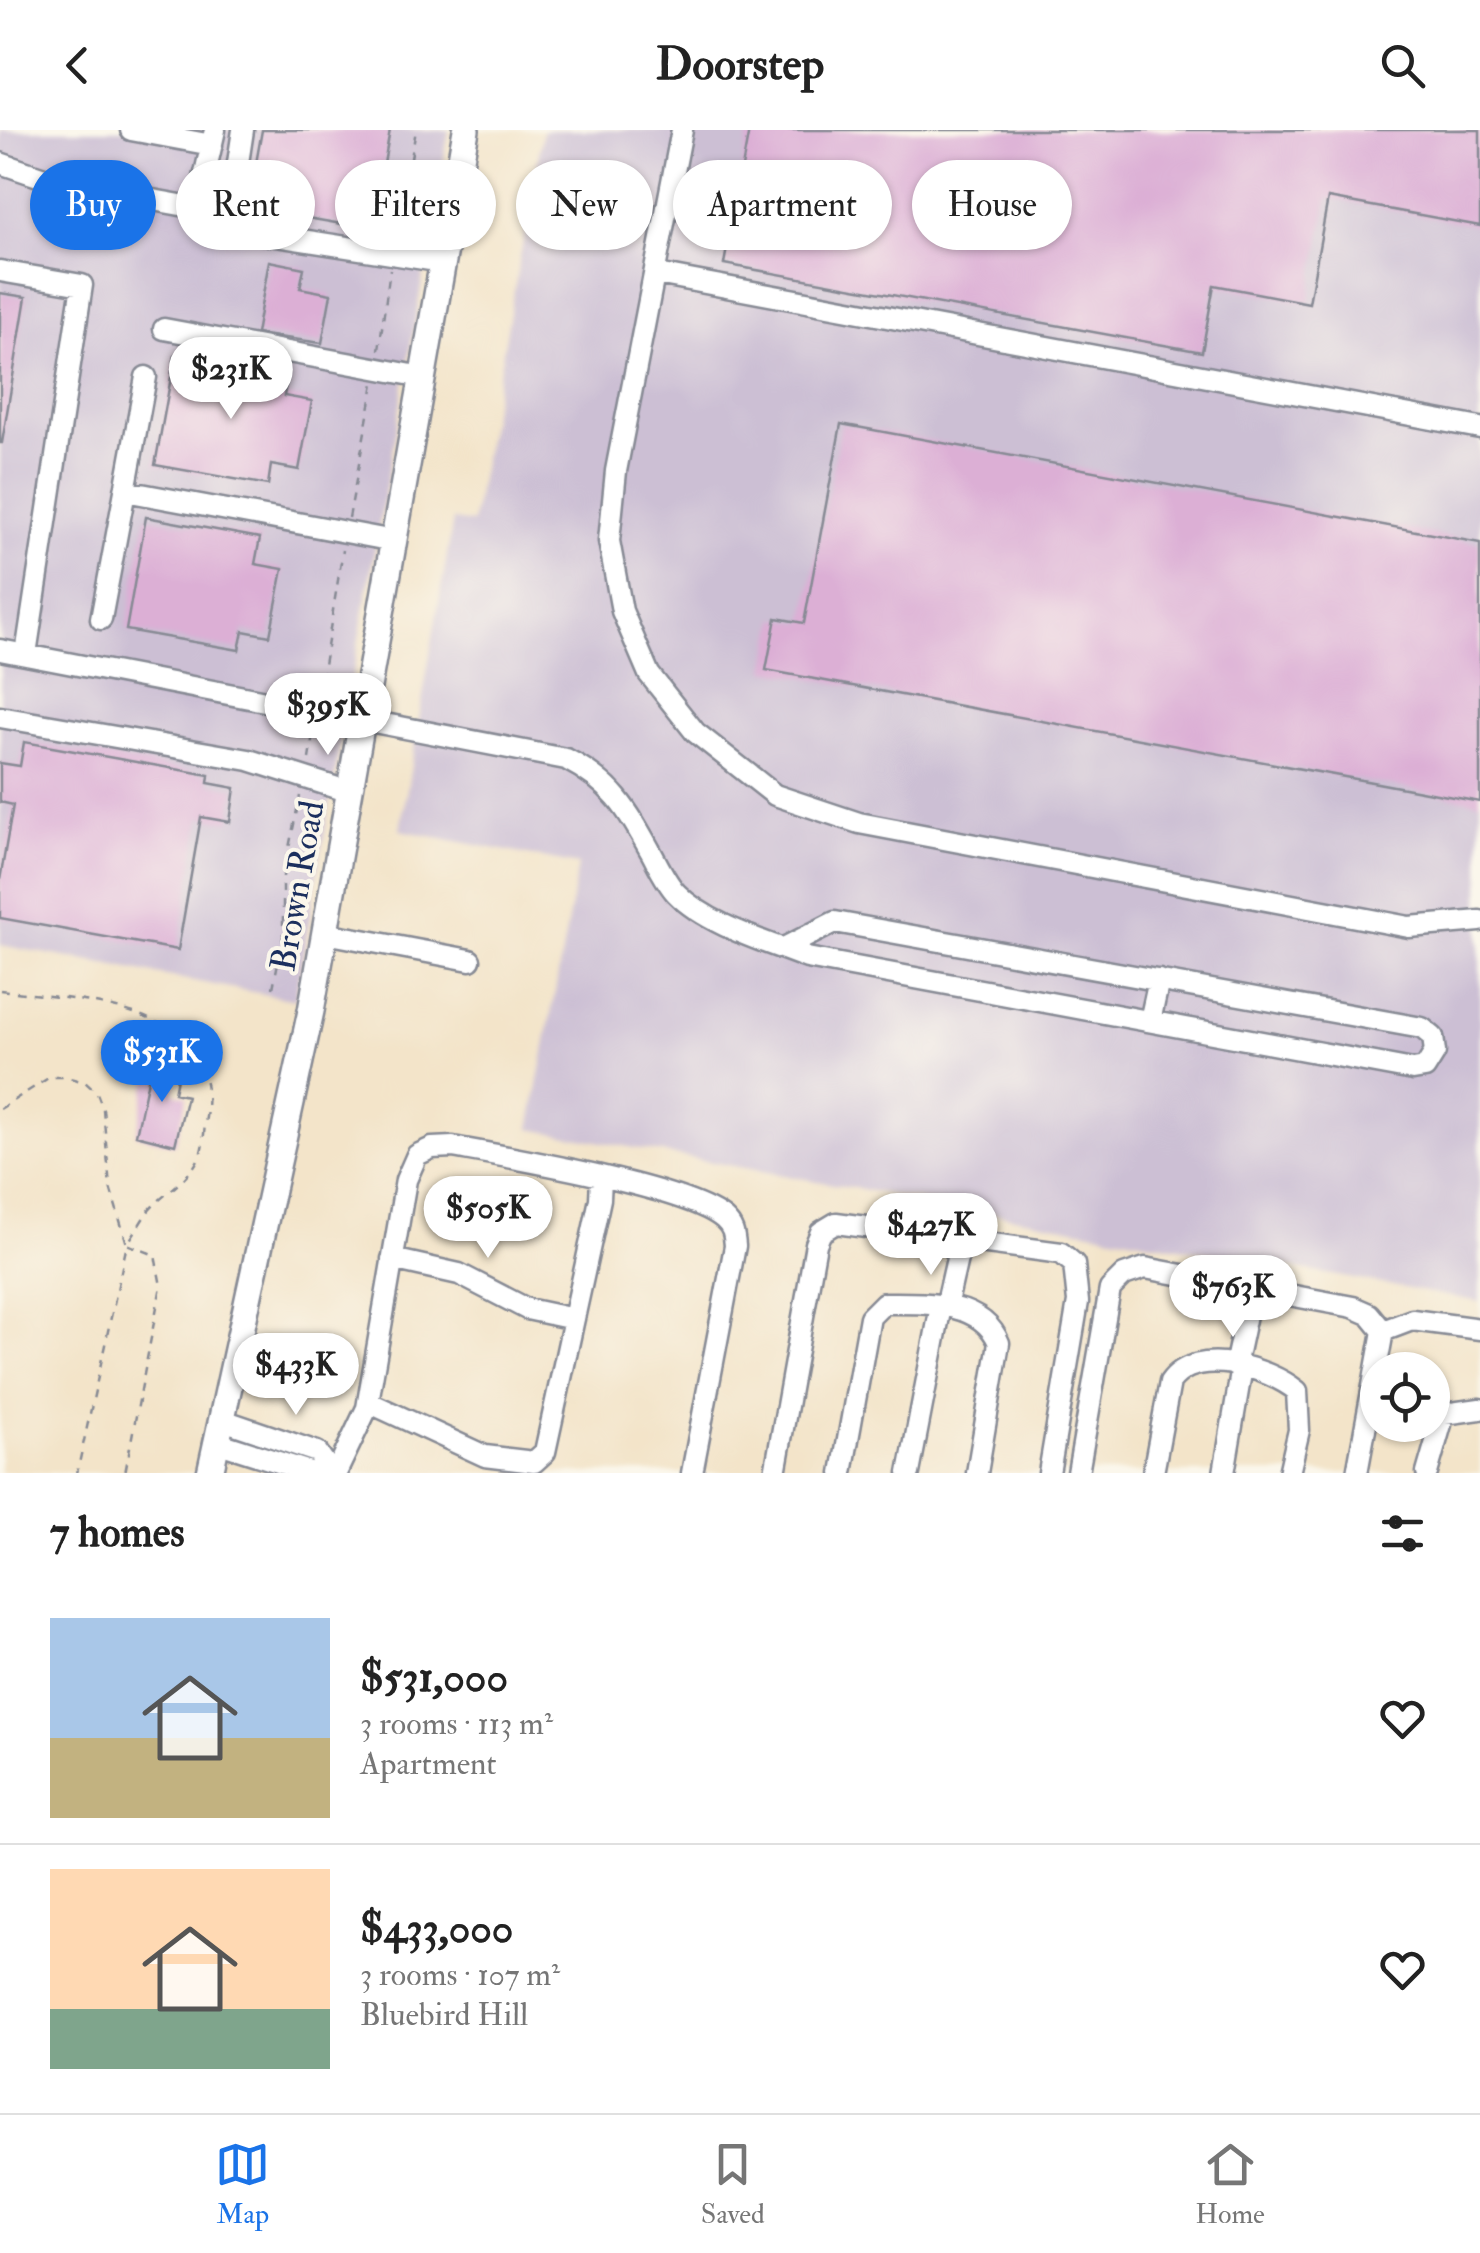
<!DOCTYPE html>
<meta charset="utf-8">
<style>
body{margin:0;font-family:"IM FELL Double Pica",serif;background:#f6f6f6;color:#222;height:100vh;display:flex;flex-direction:column;font-size:38px;white-space:nowrap}
*{box-sizing:border-box;margin:0}
p{font-size:32px;color:#767676}
.icon{flex:none;width:55px;height:55px;fill:none;stroke:currentColor;stroke-width:2;stroke-linecap:round;stroke-linejoin:round}
.map{position:relative;height:1343px;overflow:hidden}
.panel{display:flex;flex-direction:column;background:#fff;flex:1}
.panel>*{flex:none}
.hud{position:absolute;left:30px;top:30px;width:1420px;height:90px;display:flex;gap:20px}
.buttons{position:absolute;left:1360px;top:1222px;display:grid;gap:20px}
.buttons a{display:grid;place-items:center;width:90px;height:90px;border-radius:50%;background:#fff;box-shadow:0 2px 8px #0004;font-size:50px}
.price{position:absolute;translate:-50% -85px;padding:0 22px;border-radius:35px;background:#fff;color:#222;font-size:32px;line-height:65px;filter:drop-shadow(0 2px 5px #0008)}
.price::after{content:'';position:absolute;left:50%;top:60px;width:30px;height:22px;margin-left:-15px;background:inherit;clip-path:polygon(0 0,100% 0,50% 100%)}
.price.current{background:#1a73e8;color:#fff}
ul{padding:0;list-style:none}
li{display:flex;align-items:center;gap:30px;height:250px;padding:0 50px}
li+li{border-top:2px solid #e0e0e0}
li span{display:grid;place-items:center;flex:none;width:280px;height:200px;border-radius:0px;color:#555}
li>.icon{margin-inline-start:auto}
span .icon{width:120px;height:120px;fill:#fffc;stroke-width:1}
li b{font-size:42px}
h2{display:flex;justify-content:space-between;align-items:center;height:120px;padding:0 50px;font-size:42px}
.chip{padding:0 35px;border-radius:45px;background:#fff;box-shadow:0 2px 8px #0004;font-size:35px;line-height:90px}
.chip.current{background:#1a73e8;color:#fff}
header{display:flex;justify-content:space-between;align-items:center;height:130px;padding:0 50px;background:#fff;font-size:45px;font-weight:700}
.tabs{display:flex;justify-content:space-around;align-items:center;height:140px;border-top:2px solid #e0e0e0;background:#fff;font-size:28px;color:#767676}
.tabs a{display:grid;justify-items:center;gap:5px}
.tabs .current{color:#1a73e8}
.map>svg:first-child{display:block}
.industrial{fill:#ccbfd4}
.building{fill:#dcafd5}
.lines{fill:none;stroke-linecap:round;stroke-linejoin:round}
.minor-casing{stroke:#878a94;stroke-width:25}
.major-casing{stroke:#878a94;stroke-width:30}
.path{stroke:#878a94;stroke-width:2.5;stroke-dasharray:8 8;stroke-linecap:butt}
.minor{stroke:#fff;stroke-width:20}
.major{stroke:#fff;stroke-width:25}
.labels{text-anchor:middle;dominant-baseline:central;stroke-width:8;stroke-linejoin:round;paint-order:stroke}
.street-label{font-size:35px;fill:#1b2f5e;stroke:#fbf7ec}
</style>
<header><svg class="icon" aria-label="back" viewBox="0 0 24 24"><path d="M15 5l-7 7 7 7"/></svg>Doorstep<svg class="icon" aria-label="search" viewBox="0 0 24 24"><circle cx="10" cy="10" r="6"/><path d="M15 15l6 6"/></svg></header>
<div class="map">
<svg width="1480" height="1343" viewBox="0 0 1480 1343">
<rect width="100%" height="100%" fill="#fbf7ec"/>
<filter id="ink" filterUnits="userSpaceOnUse"><feTurbulence type="fractalNoise" baseFrequency=".01" numOctaves="2"/><feDisplacementMap in="SourceGraphic" scale="20" xChannelSelector="R" yChannelSelector="G"/><feConvolveMatrix kernelMatrix="1 2 1 2 8 2 1 2 1" color-interpolation-filters="sRGB"/></filter>
<filter id="wash" filterUnits="userSpaceOnUse"><feTurbulence type="fractalNoise" baseFrequency=".0048" numOctaves="4" result="noise"/><feDisplacementMap in="SourceGraphic" scale="40" xChannelSelector="R" yChannelSelector="G"/><feGaussianBlur stdDeviation="2.25" result="paint"/><feColorMatrix in="noise" values="0 0 0 0 0 0 0 0 0 0 0 0 0 0 0 0 0 1.4 0 .05"/><feComposite in="paint" operator="in"/></filter>
<g filter="url(#wash)">
<rect width="100%" height="100%" fill="#f3e4c9"/>
<path class="industrial" d="M0,0h449l-154,870 -295,-55z
M543,0h937v1172l-950,-173 48,-264 -178,-35 53,-310 19,3z"/>
<g id="blocks">
<path class="building" d="M262,0h128l-17,95 -19,-3 -1,4 -97,-17 5,-28 -8,-1z
M749,0h731v96l-152,-28 -19,105 -95,-18 -12,67 -478,-88z
M269,131l35,7 -4,20 31,6 -9,49 -66,-9z
M0,163l26,4 -24,146h-2z
M175,225l113,20 -4,21 28,5 -13,69 -28,-5 -3,20 -113,-20z
M841,294l639,119v259l-714,-132 10,-52 28,5z
M146,387l114,21 -5,26 28,5 -13,67 -27,-5 -4,19 -113,-20z
M24,612l185,33 -1,8 27,5 -5,34 -29,-5 -23,133 -178,-32v-38l13,-75 -13,-3v-39l20,3z
M152,931l27,7 -5,25 13,3 -12,49 -39,-10z"/>
</g>
</g>
<g filter="url(#ink)">
<use href="#blocks" fill-opacity="0" stroke="#878a94" stroke-width="2.5"/>
<g class="lines">
<g class="minor-casing">
<path id="minor" d="M131,0l81,15
M243,0l-14,92 9,8 205,32
M682,0l-66,341 -7,70 13,70 27,63 46,58 80,63 84,28 550,104 71,-6
M0,33l59,20 138,25 18,-78
M0,141l82,14 -56,369
M657,144l823,154
M164,199l259,48
M146,247l-21,114 269,50
M101,489l24,-128
M0,520l566,109c47,24 61,50 86,95 7,13 14,28 24,39 31,32 91,49 131,65l606,112 12,-2 10,-16 -2,-15 -11,-9 -587,-106 -51,26
M0,587l249,43 101,32
M325,803l145,27
M1150,891l9,-41
M392,1129l67,15 68,35 47,10
M946,1177l15,-66
M1383,1201l29,-11 68,9
M1235,1236l17,-79
M368,1272l117,54 49,6 11,-10 55,-253 1,-21
M220,1289l97,33 15,21
M216,1312l97,31
M336,1343l31,-65 39,-228 11,-25 15,-7 21,-1c55,10 234,40 271,72 9,8 10,15 11,27l-43,227
M775,1343l41,-229 5,-12 15,-9 225,30 13,11 4,38 -29,171
M842,1343l28,-156 14,-14c40,0 98,-3 115,40l-22,130
M909,1343l32,-167
M1078,1343l32,-184 14,-14 21,-7 208,39 16,7 14,17 -26,142
M1153,1343l17,-91c26,-37 99,-14 127,9l2,39 -10,43
M1224,1343l18,-106
M1427,1343l17,-59 36,-5"/>
</g>
<g class="major-casing">
<path id="major" d="M210,1343l101,-462 155,-881"/>
</g>
<path class="path" d="M397,107l19,-107
M379,220l11,-81
M349,388l25,-135
M319,565l24,-145
M309,629l5,-31
M273,858l10,-51v-61l17,-80
M0,860c79,11 223,13 206,127 -2,12 -2,27 -6,38 -8,22 -31,35 -47,51 -10,10 -17,26 -26,38l28,11 6,31 -36,187
M0,979l50,-32h16l19,5 12,11 6,16 7,78 17,57 -50,229"/>
<use href="#minor" class="minor"/>
<use href="#major" class="major"/>
</g>
</g>
<g class="labels">
<g class="street-label">
<text transform="translate(298 756) rotate(-80)">Brown Road</text>
</g>
</g>
</svg>
<div class="buttons">
<a><svg class="icon" aria-label="locate" viewBox="0 0 24 24"><circle cx="12" cy="12" r="6"/><path d="M12 2v4M12 18v4M2 12h4M18 12h4"/></svg></a>
</div>
<b class="price" style="left:231px;top:292px">$231K</b>
<b class="price" style="left:328px;top:628px">$395K</b>
<b class="price current" style="left:162px;top:975px">$531K</b>
<b class="price" style="left:488px;top:1131px">$505K</b>
<b class="price" style="left:931px;top:1148px">$427K</b>
<b class="price" style="left:1233px;top:1210px">$763K</b>
<b class="price" style="left:296px;top:1288px">$433K</b>
<div class="hud">
<a class="chip current">Buy</a>
<a class="chip">Rent</a>
<a class="chip">Filters</a>
<a class="chip">New</a>
<a class="chip">Apartment</a>
<a class="chip">House</a>
</div>
</div>
<section class="panel">
<h2>7 homes<svg class="icon" aria-label="filters" viewBox="0 0 24 24"><path d="M4 7h16M4 17h16"/><circle cx="9" cy="7" r="2"/><circle cx="15" cy="17" r="2"/></svg></h2>
<ul>
<li><span style="background:linear-gradient(#a9c7e8 60%,#c2b280 0)"><svg class="icon" aria-label="home" viewBox="0 0 24 24"><path d="M3 11l9-7 9 7M6 9v11h12V9"/></svg></span><div><b>$531,000</b><p>3 rooms · 113 m²</p><p>Apartment</p></div><svg class="icon" aria-label="heart" viewBox="0 0 24 24"><path d="M12 20l-8-8c-3-5 5-10 8-4 3-6 11-1 8 4z"/></svg></li>
<li><span style="background:linear-gradient(#ffd9b3 70%,#7fa58c 0)"><svg class="icon" aria-label="home" viewBox="0 0 24 24"><path d="M3 11l9-7 9 7M6 9v11h12V9"/></svg></span><div><b>$433,000</b><p>3 rooms · 107 m²</p><p>Bluebird Hill</p></div><svg class="icon" aria-label="heart" viewBox="0 0 24 24"><path d="M12 20l-8-8c-3-5 5-10 8-4 3-6 11-1 8 4z"/></svg></li>
</ul>
</section>
<nav class="tabs">
<a class="current"><svg class="icon" aria-label="map" viewBox="0 0 24 24"><path d="M3 6l6-2 6 2 6-2v14l-6 2-6-2-6 2zM9 4v14M15 6v14"/></svg>Map</a>
<a><svg class="icon" aria-label="saved" viewBox="0 0 24 24"><path d="M7 4h10v16l-5-4-5 4z"/></svg>Saved</a>
<a><svg class="icon" aria-label="home" viewBox="0 0 24 24"><path d="M3 11l9-7 9 7M6 9v11h12V9"/></svg>Home</a>
</nav>
